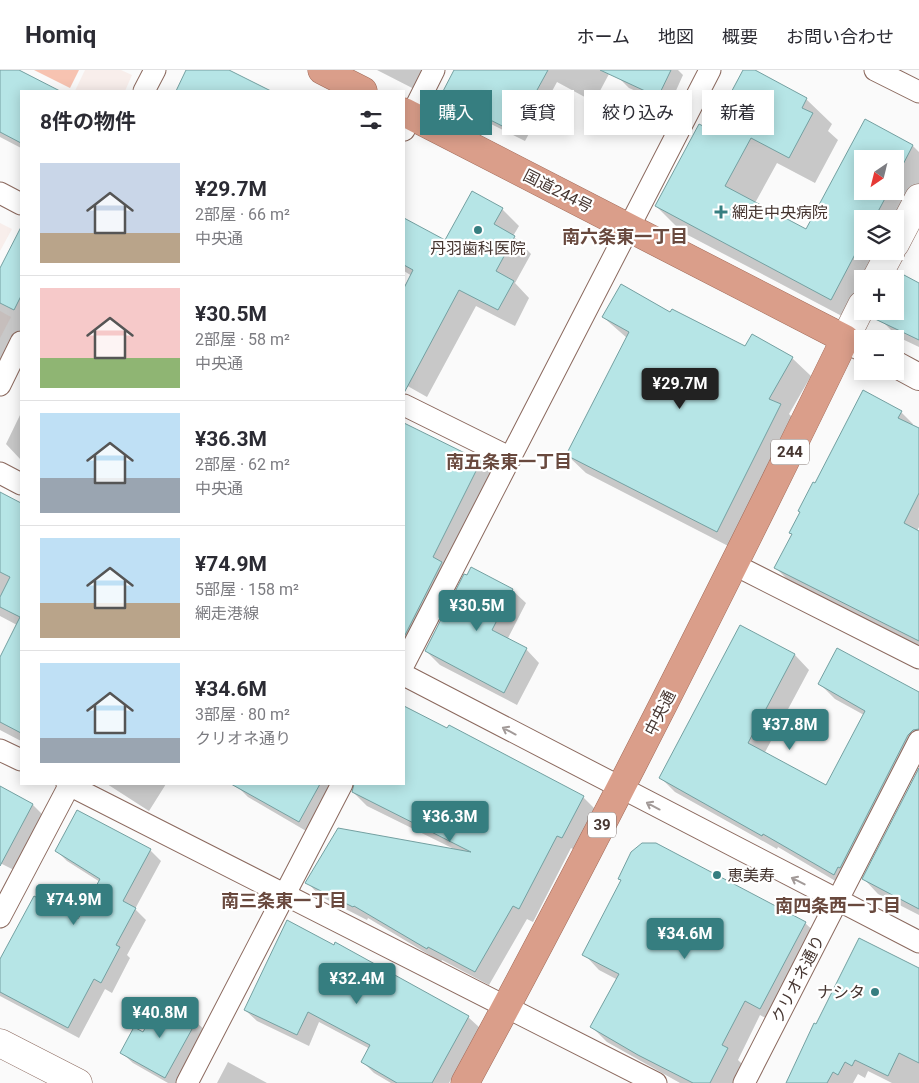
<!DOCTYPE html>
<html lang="ja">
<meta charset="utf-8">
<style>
body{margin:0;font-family:Roboto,"Noto Sans JP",sans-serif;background:#f2f2f3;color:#2b2b33;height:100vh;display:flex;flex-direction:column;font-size:19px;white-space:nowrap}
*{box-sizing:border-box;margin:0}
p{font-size:16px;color:#7c7c81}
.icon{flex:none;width:28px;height:28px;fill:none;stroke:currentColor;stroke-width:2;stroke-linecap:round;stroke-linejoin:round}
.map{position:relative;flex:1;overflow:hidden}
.sheet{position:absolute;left:20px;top:20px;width:385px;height:695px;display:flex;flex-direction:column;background:#fff;border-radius:0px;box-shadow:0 2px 12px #0003}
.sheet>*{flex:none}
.banner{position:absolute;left:420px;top:20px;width:424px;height:45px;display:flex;gap:10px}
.needle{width:32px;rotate:215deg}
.tools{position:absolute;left:854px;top:80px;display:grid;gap:10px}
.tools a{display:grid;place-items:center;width:50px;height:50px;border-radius:0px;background:#fff;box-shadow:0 2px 12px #0003;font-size:25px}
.price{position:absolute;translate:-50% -42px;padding:0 11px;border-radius:5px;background:#367e80;color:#fff;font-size:16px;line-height:32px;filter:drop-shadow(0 1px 2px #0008)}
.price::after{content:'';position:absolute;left:50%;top:30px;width:15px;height:11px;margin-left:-8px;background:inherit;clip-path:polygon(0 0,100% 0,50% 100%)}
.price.active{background:#222;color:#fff}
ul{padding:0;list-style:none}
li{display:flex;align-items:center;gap:15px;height:125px;padding:0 20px}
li+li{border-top:1px solid #e1e1e2}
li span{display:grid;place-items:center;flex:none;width:140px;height:100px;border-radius:0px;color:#555}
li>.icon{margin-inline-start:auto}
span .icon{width:60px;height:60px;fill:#fffc;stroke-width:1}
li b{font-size:21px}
h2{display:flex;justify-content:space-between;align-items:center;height:60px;padding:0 20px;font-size:21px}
.tag{padding:0 18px;border-radius:0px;background:#fff;box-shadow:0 2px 12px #0003;font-size:18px;line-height:45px}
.tag.active{background:#367e80;color:#fff}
header{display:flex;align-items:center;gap:30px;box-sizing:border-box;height:70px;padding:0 25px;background:#fff;border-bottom:1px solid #e1e1e2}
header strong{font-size:24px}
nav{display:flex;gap:28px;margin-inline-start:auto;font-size:18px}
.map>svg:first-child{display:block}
.built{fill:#f8eeeb}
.green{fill:#f7c3b1}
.shadow{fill:#0003;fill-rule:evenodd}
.building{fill:#b6e5e6;stroke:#74a0a1}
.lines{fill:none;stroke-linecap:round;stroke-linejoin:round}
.minor-casing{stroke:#8b695e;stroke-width:23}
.tertiary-casing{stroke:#8b695e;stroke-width:28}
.secondary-casing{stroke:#8b695e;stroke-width:29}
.trunk-casing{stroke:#a06a58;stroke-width:29}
.minor{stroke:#fff;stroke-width:21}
.tertiary{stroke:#fff;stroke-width:26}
.secondary{stroke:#fff;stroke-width:28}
.trunk{stroke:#da9e8a;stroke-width:28}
.oneway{stroke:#a29a98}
.poi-dot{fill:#367e80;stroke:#fff;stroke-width:2}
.labels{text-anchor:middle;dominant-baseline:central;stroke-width:4.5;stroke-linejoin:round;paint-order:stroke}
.shield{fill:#fff;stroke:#7e726f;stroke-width:1}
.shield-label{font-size:15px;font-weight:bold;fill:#463631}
.street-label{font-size:16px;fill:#463631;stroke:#fff}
.poi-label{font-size:16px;fill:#463631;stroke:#fff;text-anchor:start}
.neighbourhood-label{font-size:18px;font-weight:bold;fill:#69493e;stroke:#fff}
</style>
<header>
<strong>Homiq</strong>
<nav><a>ホーム</a><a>地図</a><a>概要</a><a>お問い合わせ</a></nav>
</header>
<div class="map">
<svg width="919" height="1013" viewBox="0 0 919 1013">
<rect width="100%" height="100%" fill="#fafafa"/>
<path class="built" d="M85,0h36l11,5 -7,16h-50z
M0,153l12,6 -12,22z
M0,241l11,6 -11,21z"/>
<path class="green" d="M34,0h45l-9,18z"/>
<path class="shadow" d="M0,0h19l39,21h-37v57l-21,-11z
M188,0h38l42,21h-91z
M377,0h54l-11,22z
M456,0h149l4,4 -15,28 -37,-20 -32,59 -72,-36 -11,-10z
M622,0h56l5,5 -14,31 -40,-18 -10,-10z
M744,0h9l53,29 26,25 -4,7 10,9 -23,43 -38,-20 -22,40 52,28 58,-110 48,25 6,6v56l-38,71h-19l2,32 -7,13 -175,-92 -26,-26 44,-81 11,7zM862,89h33v32h-33zM862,149h33v32h-33z
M502,139l17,17 -6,10 18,18 -16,29 14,15 -14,28 -39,-20 -49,91 -23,-13v-93l8,-15 -8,-5v-52l42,23z
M17,168l4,2v89l-21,40v-99z
M919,214v63l-21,-10 -16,-16 13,-10v-15z
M603,247l189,41 19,18 -22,38 9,9 -62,127 -150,-77 -19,-18 60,-117z
M901,342l12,12 -1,2 7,4v97l-2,4 2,1v114l-131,-66 -12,-12 17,-33 -3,-3 25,-47z
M21,343v47l-15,-16z
M404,354l76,38 18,18 -47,93 8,8 -39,76 -16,-9z
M0,423l21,11v237l-21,-11v-70l17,-35 -17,-9z
M512,520l14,13 -19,37 19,9 13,14 -22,42 -77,-40 -14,-14z
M741,557l54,28 14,15 -45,84 63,33 37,-72 -29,-16 -15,-15 99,10v62l-70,133 -71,-42 -1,2 -102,-57 -15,-15z
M404,637l179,90 14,14 -21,40 -5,-3 -38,74 -6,-3 -38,66 -47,-25 -1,2 -73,-44 -1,2 -47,-24 -13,-14 147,-33 -87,-43 -14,-14 2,-7 -6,2 -36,48 -65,-38 -13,-13h169z
M919,701v144l-41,-21 -14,-15z
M107,714h59l-17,27z
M0,718l33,17 14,14 -29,53 -18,-9z
M56,780h94l11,11 -26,48 11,11 -19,35 3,3 -18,35 -7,-4 -26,49 -79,-42v-32l79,-43 21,-39 -33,-21z
M619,808l186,45 16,15 -46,85 -15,-8 -22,45 4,4 -9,19h-53l-73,-41 -15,-15 26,-47 -19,-10 -15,-16 38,-73z
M919,900v113h-27l-24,-12 -3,7 -7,-4 -5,9h-67l30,-58z
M161,932l35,20 11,10 -28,51h-11l-35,-20 -11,-10 21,-20z
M245,940l223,7 12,11 -31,55h-58l-17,-10 -12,-12 8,-12 -51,-27 -10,24 -52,-25z
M228,992l39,21h-50z"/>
<path class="building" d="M0,0h19l41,21h-39v52l-21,-11z
M186,0h43l42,21h-95z
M454,0h94l-34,62 -73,-37z
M600,0h71l-13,27z
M743,0h12l52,28 -5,10 11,5 -24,45 -38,-20 -26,48 81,43 59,-110 48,26 -18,35v-21h-33v32h27l-15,28h-12v22l-31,59 -176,-94 44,-82 12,6z
M472,121l31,17 -9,16 21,12 -19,35 18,10 -16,29 -39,-20 -55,103v-105l9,-18 -9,-5v-47l41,22z
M21,157v69l-7,14 -14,-7v-35z
M904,205l15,8v57l-46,-22 3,-7h19v-18z
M621,214l49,28 2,-3 73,37 7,-12 41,23 -24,42 12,5 -64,128 -151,-77 63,-123 -27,-15z
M863,320l39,21 -4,7 21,10v65l-15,30 15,8v110l-145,-73 18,-34 -3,-1 11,-21 -2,-1 15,-29 2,1z
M404,353l77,38 -48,96 9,5 -38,75z
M0,422l21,11v230l-21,-11v-65l20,-40 -20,-10v-10l10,-20 -10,-5z
M471,497l42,22 -21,41 35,18 -23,45 -79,-42 39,-77 3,1z
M740,555l55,29 -47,89 78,42 39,-74 -47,-27 19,-36 82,44v37l-6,1 -5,5 -68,133 -2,-1 -4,8 -71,-41 -1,2 -103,-58z
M404,636l43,22 2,-3 135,71 -22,42 -5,-2 -38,73 -6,-3 -38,66 -47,-25 -1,2 -73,-43 -1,1 -48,-24 33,-55 133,24 -119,-60 2,-8h50z
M919,698v141l-57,-30z
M231,714h89l-21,38z
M0,716l33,18 -33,62z
M77,740l74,39 -28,52 13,7 -20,37 4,2 -19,36 -7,-4 -26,49 -68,-36v-33l34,-63 44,23 22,-40 -45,-28z
M642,773h14l150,79 -46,87 -15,-8 -23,44 6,3 -18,35h-17l-55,-28 -48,-28 29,-53 -37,-19 39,-75 -3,-1 13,-27z
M287,850l47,25 1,-3 134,74 -37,67h-35l-36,-21 9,-17 -62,-33 -11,23 -53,-25z
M859,868l60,30v95l-20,-10 -11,23 -33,-16 -3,6 -7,-4 -7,13 -5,-3 -6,11h-41l28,-60 2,1z
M160,930l37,20 -32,58 -45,-25 14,-26 9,5z"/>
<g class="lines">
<g class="minor-casing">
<path id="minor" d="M875,0l44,22
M144,21l11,-21
M404,60l30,-60
M0,123l21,11
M0,315l21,-43
M404,335l107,53
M0,403l21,11
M735,495l184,93
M404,594l306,-594
M404,605l515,267
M0,680l21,10
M67,714l589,299
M0,847l70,-133
M187,1013l155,-299
M744,1013l175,-342"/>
</g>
<g class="tertiary-casing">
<path id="tertiary" d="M845,269l17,9
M895,294l24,13"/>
</g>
<g class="secondary-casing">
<path id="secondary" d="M895,174l24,-46
M876,209l15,-28
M845,269l17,-34
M0,973l78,40"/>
</g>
<g class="trunk-casing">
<path id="trunk" d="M322,0l41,21
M404,42l441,227c-122,250 -247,499 -380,744"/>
</g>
<use href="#minor" class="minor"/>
<use href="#tertiary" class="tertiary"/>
<use href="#secondary" class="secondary"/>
<use href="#trunk" class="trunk"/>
</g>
<defs><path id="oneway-shaft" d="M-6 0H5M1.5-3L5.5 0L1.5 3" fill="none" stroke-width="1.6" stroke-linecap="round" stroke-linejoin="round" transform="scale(1.25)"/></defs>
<g class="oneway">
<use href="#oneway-shaft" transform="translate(509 661) rotate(-152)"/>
<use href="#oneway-shaft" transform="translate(653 736) rotate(-152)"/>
<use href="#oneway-shaft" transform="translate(798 811) rotate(-153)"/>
</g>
<g class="poi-dot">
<path d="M718.5 134.5h5v5h5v5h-5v5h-5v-5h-5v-5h5z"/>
<circle cx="478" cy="160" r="5"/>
<circle cx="717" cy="805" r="5"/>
<circle cx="875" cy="922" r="5"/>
</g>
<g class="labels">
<g class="shield">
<rect x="771" y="369.5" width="38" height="25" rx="4"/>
<rect x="588" y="742.5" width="28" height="25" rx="4"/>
</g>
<g class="shield-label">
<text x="790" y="382">244</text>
<text x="602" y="755">39</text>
</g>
<g class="street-label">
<text transform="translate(558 121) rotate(27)">国道244号</text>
<text transform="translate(660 643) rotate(-63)">中央通</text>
<text transform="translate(798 909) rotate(-63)">クリオネ通り</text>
</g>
<g class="poi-label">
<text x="732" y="142">網走中央病院</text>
<text x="478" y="178" text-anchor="middle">丹羽歯科医院</text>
<text x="727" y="805">恵美寿</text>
<text x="865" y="922" text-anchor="end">ナシタ</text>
</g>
<g class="neighbourhood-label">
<text x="625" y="166">南六条東一丁目</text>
<text x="509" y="391">南五条東一丁目</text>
<text x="284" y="830">南三条東一丁目</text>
<text x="838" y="835">南四条西一丁目</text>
</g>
</g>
</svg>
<div class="tools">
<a><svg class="needle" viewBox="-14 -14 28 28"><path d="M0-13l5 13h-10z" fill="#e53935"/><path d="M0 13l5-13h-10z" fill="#7c7c81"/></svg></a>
<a><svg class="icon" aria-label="layers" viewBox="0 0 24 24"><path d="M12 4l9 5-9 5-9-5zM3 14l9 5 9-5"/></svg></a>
<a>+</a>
<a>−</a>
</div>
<b class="price active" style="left:680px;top:340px">¥29.7M</b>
<b class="price" style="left:477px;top:562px">¥30.5M</b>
<b class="price" style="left:790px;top:681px">¥37.8M</b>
<b class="price" style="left:450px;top:773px">¥36.3M</b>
<b class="price" style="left:74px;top:856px">¥74.9M</b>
<b class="price" style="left:685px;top:890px">¥34.6M</b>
<b class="price" style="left:357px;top:935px">¥32.4M</b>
<b class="price" style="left:160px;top:969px">¥40.8M</b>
<div class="banner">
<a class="tag active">購入</a>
<a class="tag">賃貸</a>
<a class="tag">絞り込み</a>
<a class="tag">新着</a>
</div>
<section class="sheet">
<h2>8件の物件<svg class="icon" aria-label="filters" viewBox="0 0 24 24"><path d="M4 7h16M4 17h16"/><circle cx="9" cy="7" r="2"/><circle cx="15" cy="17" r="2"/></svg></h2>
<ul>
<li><span style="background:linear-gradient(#c9d6e8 70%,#b9a48a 0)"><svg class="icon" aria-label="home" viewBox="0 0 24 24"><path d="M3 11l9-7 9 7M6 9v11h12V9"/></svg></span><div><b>¥29.7M</b><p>2部屋 · 66 m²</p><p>中央通</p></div></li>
<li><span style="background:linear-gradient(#f6c9c9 70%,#8fb573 0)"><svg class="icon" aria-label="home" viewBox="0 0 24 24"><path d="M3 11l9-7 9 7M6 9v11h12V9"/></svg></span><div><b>¥30.5M</b><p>2部屋 · 58 m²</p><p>中央通</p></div></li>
<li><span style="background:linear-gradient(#bfe0f5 65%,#9aa5b1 0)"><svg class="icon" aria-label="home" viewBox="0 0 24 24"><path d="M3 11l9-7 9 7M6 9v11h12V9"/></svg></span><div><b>¥36.3M</b><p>2部屋 · 62 m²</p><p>中央通</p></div></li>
<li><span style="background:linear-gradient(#bfe0f5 65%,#b9a48a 0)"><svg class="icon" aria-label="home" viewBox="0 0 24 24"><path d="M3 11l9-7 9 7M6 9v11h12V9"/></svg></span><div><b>¥74.9M</b><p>5部屋 · 158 m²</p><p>網走港線</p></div></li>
<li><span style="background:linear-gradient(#bfe0f5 75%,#9aa5b1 0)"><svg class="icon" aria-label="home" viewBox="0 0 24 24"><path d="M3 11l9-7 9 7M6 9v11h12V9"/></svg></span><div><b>¥34.6M</b><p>3部屋 · 80 m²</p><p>クリオネ通り</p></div></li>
</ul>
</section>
</div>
